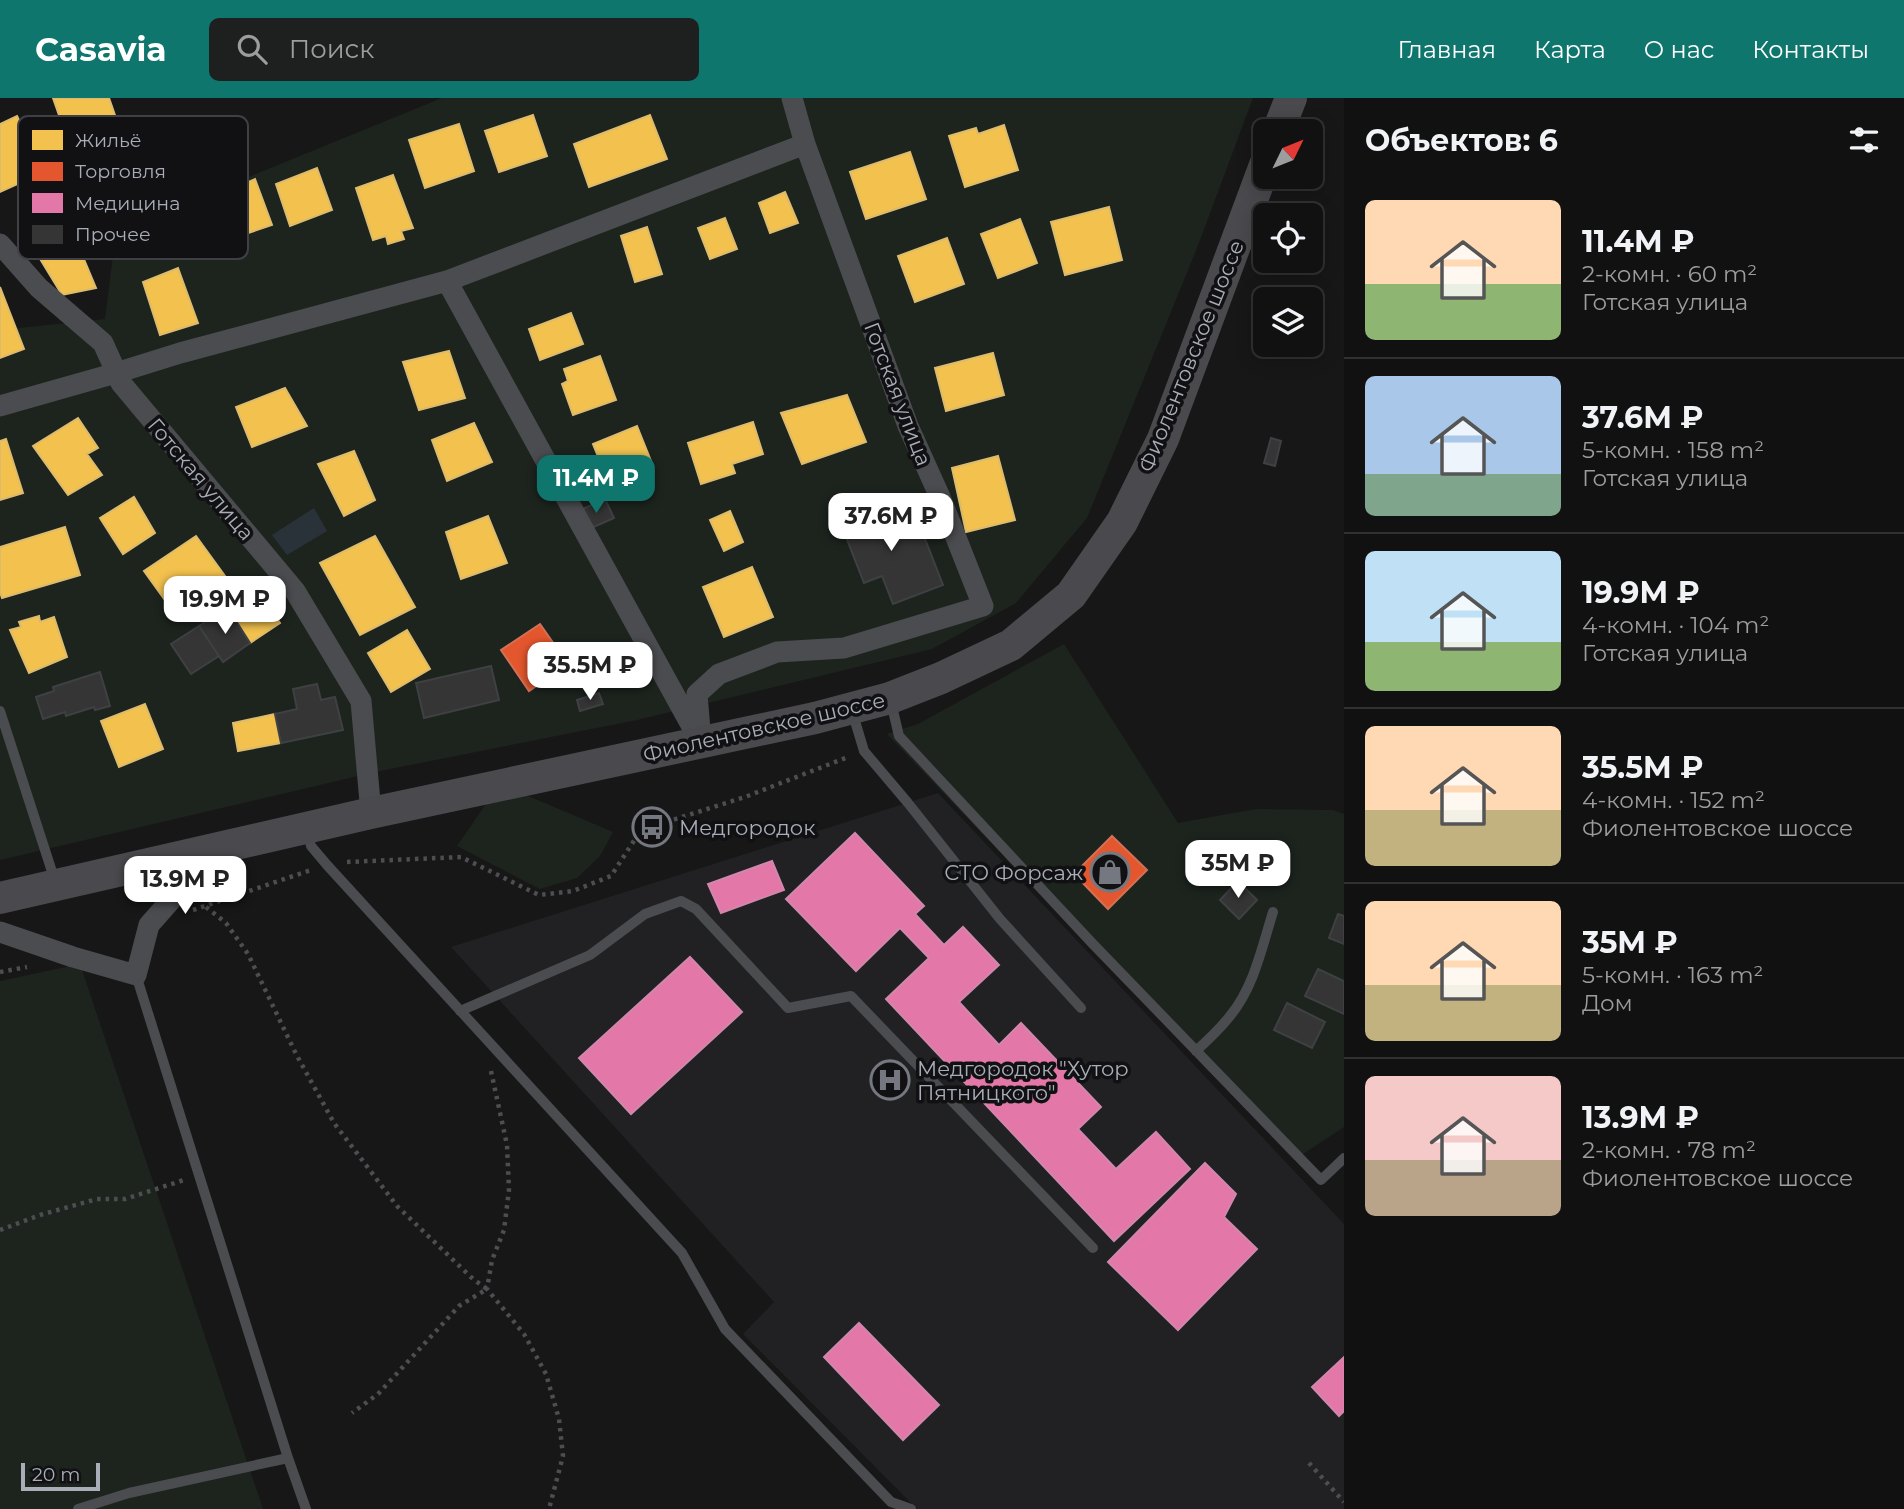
<!DOCTYPE html>
<html lang="ru">
<meta charset="utf-8">
<style>
body{margin:0;font-family:Montserrat,sans-serif;background:#1e1f1f;color:#f1f3f6;height:100vh;display:flex;flex-direction:column;font-size:26px;white-space:nowrap}
*{box-sizing:border-box;margin:0}
p{font-size:23px;color:#9c9d9f}
.icon{flex:none;width:38px;height:38px;fill:none;stroke:currentColor;stroke-width:2;stroke-linecap:round;stroke-linejoin:round}
.map{position:relative;flex:1;overflow:hidden}
.panel{display:flex;flex-direction:column;background:#111;width:560px}
.panel>*{flex:none}
.needle{width:46px;rotate:47deg}
.controls{position:absolute;left:1253px;top:21px;display:grid;gap:14px}
.controls a{display:grid;place-items:center;width:70px;height:70px;border-radius:10px;background:#111;box-shadow:0 4px 18px #0003,0 0 0 2px #303131;font-size:35px}
.scale{position:absolute;left:21px;bottom:18px;width:79px;box-sizing:border-box;padding-left:7px;border:4px solid #a8adb8;border-top:0;font-size:19px;line-height:24px;white-space:nowrap;color:#a8adb8;-webkit-text-stroke:5px #111113;paint-order:stroke}
.price{position:absolute;translate:-50% -60px;padding:0 16px;border-radius:14px;background:#fff;color:#222;font-size:23px;line-height:46px;filter:drop-shadow(0 2px 4px #0008)}
.price::after{content:'';position:absolute;left:50%;top:42px;width:21px;height:16px;margin-left:-10px;background:inherit;clip-path:polygon(0 0,100% 0,50% 100%)}
.price.selected{background:#0f766e;color:#fff}
ul{padding:0;list-style:none}
li{display:flex;align-items:center;gap:21px;height:175px;padding:0 21px}
li+li{border-top:2px solid #303131}
li span{display:grid;place-items:center;flex:none;width:196px;height:140px;border-radius:10px;color:#555}
li>.icon{margin-inline-start:auto}
span .icon{width:84px;height:84px;fill:#fffc;stroke-width:1}
li b{font-size:30px}
h2{display:flex;justify-content:space-between;align-items:center;height:84px;padding:0 21px;font-size:30px}
header{display:flex;align-items:center;gap:42px;box-sizing:border-box;height:98px;padding:0 35px;background:#0f766e;color:#fff}
header strong{font-size:33px}
nav{display:flex;gap:38px;margin-inline-start:auto;font-size:24px}
.search{width:490px;height:63px;background:#1e1f1f;display:flex;align-items:center;gap:18px;box-sizing:border-box;padding:0 24px;border-radius:10px;color:#9c9d9f;font-size:26px}
main{display:flex;flex:1;min-height:0}
.map>svg:first-child{display:block}
.built{fill:#212123}
.green{fill:#1d241e}
.water{fill:#2a3239}
.homes{fill:#f2c14e;stroke:#dcbb6e;stroke-width:2}
.shops{fill:#e4572e;stroke:#d27157;stroke-width:2}
.health{fill:#e377a8;stroke:#d187ad;stroke-width:2}
.building{fill:#353536;stroke:#3f4043;stroke-width:2}
.lines{fill:none;stroke-linecap:round;stroke-linejoin:round}
.path{stroke:#4d4e52;stroke-width:4.5;stroke-dasharray:3.5 5;stroke-linecap:butt}
.service{stroke:#4b4c50;stroke-width:10}
.minor{stroke:#4b4c50;stroke-width:21}
.secondary{stroke:#4a4a4e;stroke-width:32}
.labels{text-anchor:middle;dominant-baseline:central;stroke-width:7;stroke-linejoin:round;paint-order:stroke}
.street-label{font-size:21px;fill:#a8adb8;stroke:#111113}
.poi-label{font-size:21px;fill:#a8adb8;stroke:#111113;text-anchor:start}
.key{fill:#111113;stroke:#3e4045;stroke-width:2}
.key-label{font-size:19px;fill:#a8adb8}
</style>
<header>
<strong>Casavia</strong>
<div class="search"><svg class="icon" aria-label="search" viewBox="0 0 24 24"><circle cx="10" cy="10" r="6"/><path d="M15 15l6 6"/></svg>Поиск</div>
<nav><a>Главная</a><a>Карта</a><a>О нас</a><a>Контакты</a></nav>
</header>
<main>
<div class="map">
<svg width="1344" height="1411" viewBox="0 0 1344 1411">
<rect width="100%" height="100%" fill="#171717"/>
<path class="built" d="M938,695l406,431v285h-427l-174,-175 31,-32 -323,-355z"/>
<path class="green" d="M442,0h811l-56,150 -110,270 -71,85 -84,46 -295,71 -262,52 -375,88v-530l105,-11 10,-79 55,-31z
M1064,546l114,179 78,-14 77,1 11,4v313l-50,33 -407,-426 31,-10z
M514,692l99,42 -13,24 -23,22 -37,11 -83,-43 29,-42z
M80,866l183,545h-263v-528z"/>
<path class="water" d="M314,410l13,23 -40,24 -15,-20z"/>
<path class="homes" d="M53,0h56l8,23 -50,17z
M533,17l14,41 -48,16 -14,-41z
M650,17l17,44 -78,28 -15,-43z
M17,18l27,56 -44,20v-68z
M459,26l15,47 -49,17 -16,-48z
M1004,27l14,45 -53,17 -16,-51 27,-8 2,6z
M910,54l16,47 -60,20 -16,-47z
M317,70l15,42 -42,16 -14,-42z
M393,77l20,53 -12,3 3,8 -16,5 -2,-8 -13,4 -17,-52z
M255,81l17,46 -39,13 -7,-21 -11,3 -7,-20z
M785,94l13,31 -28,10 -11,-30z
M1109,109l13,53 -57,15 -14,-53z
M725,120l12,31 -27,10 -12,-31z
M1020,121l17,44 -39,15 -17,-44z
M70,128l26,62 -34,7 -31,-51z
M647,129l15,47 -27,8 -14,-46z
M947,140l17,46 -49,18 -17,-46z
M178,170l20,55 -38,12 -17,-53z
M0,189l24,62 -24,9z
M571,215l12,31 -43,16 -11,-31z
M449,253l16,47 -46,12 -16,-48z
M993,255l11,42 -58,16 -11,-43z
M600,258l16,44 -43,15 -11,-31 6,-3 -4,-12z
M285,290l22,38 -55,21 -16,-40z
M847,297l19,47 -64,22 -21,-51z
M78,320l20,30 -11,6 15,21 -34,20 -35,-49z
M753,324l10,32 -31,10 3,9 -34,11 -13,-41z
M474,325l18,39 -45,19 -15,-41z
M637,328l16,40 -60,24 -6,-15 16,-6 -10,-25z
M6,341l17,54 -23,7v-59z
M354,353l21,49 -31,16 -26,-52z
M998,358l17,64 -49,12 -14,-64z
M134,399l21,36 -32,21 -23,-36z
M730,413l13,31 -19,9 -14,-31z
M488,418l19,47 -46,16 -15,-47z
M65,429l15,48 -78,23 -2,-6v-45z
M196,438l29,40 -53,34 -28,-39z
M375,438l40,71 -55,28 -40,-72z
M752,469l21,50 -49,20 -21,-50z
M260,495l20,30 -30,20 -19,-30z
M39,518l1,6 14,-5 13,40 -38,16 -19,-43 11,-3 -2,-5z
M407,532l23,39 -39,23 -23,-39z
M145,606l18,45 -44,18 -18,-46z
M275,616l6,29 -43,8 -5,-28z"/>
<path class="shops" d="M540,526l28,40 -39,27 -28,-41z
M597,547l5,22 -19,5 -5,-22z
M1112,738l35,34 -39,39 -34,-35z"/>
<path class="health" d="M855,735l69,73 -9,8 29,31 19,-18 36,38 -40,37 40,43 22,-22 80,84 -23,22 38,40 40,-37 34,37 -76,72 -228,-242 43,-41 -29,-30 -44,43 -70,-72z
M772,763l12,29 -63,23 -13,-29z
M690,859l52,55 -111,102 -52,-56z
M1205,1065l31,31 -12,23 33,32 -79,81 -70,-68z
M859,1225l80,82 -36,35 -79,-83z
M1344,1259v54l-5,5 -27,-29z"/>
<path class="building" d="M1271,340l10,3 -6,25 -11,-3z
M605,401l9,19 -27,12 -9,-19z
M878,406l9,23 29,-11 27,69 -50,19 -11,-28 -18,7 -25,-64z
M231,515l19,30 -27,19 -24,-36 17,-11 3,5z
M199,528l20,30 -28,18 -20,-30z
M491,568l8,34 -75,18 -8,-35z
M100,574l10,34 -15,4 -1,-3 -28,9 -1,-4 -22,7 -7,-22 18,-6 -1,-4z
M317,586l4,16 14,-3 8,33 -62,13 -6,-29 22,-5 -4,-20z
M599,595l4,11 -23,7 -3,-11z
M1238,783l19,19 -18,19 -19,-19z
M1338,816l6,2v28l-15,-6z
M1318,871l26,12v33l-39,-18z
M1287,905l38,19 -13,26 -38,-18z"/>
<g class="lines">
<path class="path" d="M347,764l114,-5 78,38 34,-4 38,-15 30,-46 104,-33 103,-40
M206,809l20,16 22,31 48,100 38,69 63,83 76,73 14,10 -28,17 -81,88 -26,19
M193,812l118,-40
M0,874l27,-5
M491,973l16,74 2,45 -5,40 -12,30 -5,29 37,45 22,40 13,45 4,37 -14,53
M0,1132l40,-15 57,-16h28l59,-19
M1309,1365l35,39"/>
<path class="service" d="M891,604l8,34 193,207 229,237 23,-22
M0,613l55,170
M852,613l12,40 44,52 92,116 81,89
M307,733l4,15 16,19 355,388 43,76 166,173 20,7
M136,877l152,483 18,51
M460,913l130,-56 55,-41 36,-13 15,8 92,99 63,-12 242,252
M1196,953c12,-11 24,-22 34,-35 24,-29 32,-69 43,-104
M78,1411l51,-16 159,-35"/>
<path class="minor" d="M0,146l39,44 64,55 18,40 174,208 66,110 10,112
M447,183l249,453
M0,308l116,-33 64,-20 267,-72 358,-137
M701,644l-4,-48 22,-20 58,-22 67,-4 139,-42 -43,-109 -32,-71 -103,-282 -13,-46
M0,834l73,25 63,18 13,-50 67,-76"/>
<path class="secondary" d="M1278,33l13,-33
M0,800l371,-85 444,-95 75,-20 51,-20 70,-33 60,-50 51,-73 41,-83 102,-274"/>
</g>
<defs>
<g id="bus-ring" transform="scale(2.0125)"><circle r="9.5" fill="#111113" stroke="#757880" stroke-width="1.5"/><path d="M-5-6H5V4H4V6H2V4H-2V6H-4V4H-5ZM-3.5-4V0h7V-4ZM-3.5 1.2v1.5H-2V1.2ZM2 1.2v1.5H3.5V1.2Z" fill="#757880"/></g>
<g id="shop-ring" transform="scale(2.0125)"><circle r="9.5" fill="#111113" stroke="#757880" stroke-width="1.5"/><path d="M-5-2.5h2.3a2.7 3.5 0 0 1 5.4 0H5L5.5 6h-11ZM-1.5-2.5h3a1.5 2.3 0 0 0-3 0Z" fill="#757880"/></g>
<g id="hospital-ring" transform="scale(2.0125)"><circle r="9.5" fill="#111113" stroke="#757880" stroke-width="1.5"/><path d="M-5-5h3v3.5h4V-5h3V5h-3V1.5h-4V5h-3Z" fill="#757880"/></g>
</defs>
<g fill-rule="evenodd">
<use href="#bus-ring" x="652" y="729"/>
<use href="#shop-ring" x="1110" y="774"/>
<use href="#hospital-ring" x="890" y="982"/>
</g>
<g class="labels">
<g class="street-label">
<text transform="translate(1191 258) rotate(-68)">Фиолентовское шоссе</text>
<text transform="translate(898 296) rotate(69)">Готская улица</text>
<text transform="translate(201 381) rotate(50)">Готская улица</text>
<text transform="translate(764 629) rotate(-13)">Фиолентовское шоссе</text>
</g>
<g class="poi-label">
<text x="679" y="729">Медгородок</text>
<text x="1083" y="774" text-anchor="end">СТО Форсаж</text>
<text x="917" y="970">Медгородок "Хутор<tspan x="917" dy="24">Пятницкого"</tspan></text>
</g>
</g>
<rect x="18" y="18" width="230" height="143" rx="10" class="key"/>
<rect x="32" y="32" width="31" height="20" fill="#f2c14e"/>
<rect x="32" y="64" width="31" height="19" fill="#e4572e"/>
<rect x="32" y="95" width="31" height="20" fill="#e377a8"/>
<rect x="32" y="127" width="31" height="19" fill="#353536"/>
<g class="key-label">
<text x="75" y="49">Жильё</text>
<text x="75" y="80">Торговля</text>
<text x="75" y="112">Медицина</text>
<text x="75" y="143">Прочее</text>
</g>
</svg>
<div class="controls">
<a><svg class="needle" viewBox="-14 -14 28 28"><path d="M0-13l5 13h-10z" fill="#e53935"/><path d="M0 13l5-13h-10z" fill="#9c9d9f"/></svg></a>
<a><svg class="icon" aria-label="locate" viewBox="0 0 24 24"><circle cx="12" cy="12" r="6"/><path d="M12 2v4M12 18v4M2 12h4M18 12h4"/></svg></a>
<a><svg class="icon" aria-label="layers" viewBox="0 0 24 24"><path d="M12 4l9 5-9 5-9-5zM3 14l9 5 9-5"/></svg></a>
</div>
<div class="scale">20 m</div>
<b class="price selected" style="left:596px;top:417px">11.4M ₽</b>
<b class="price" style="left:891px;top:455px">37.6M ₽</b>
<b class="price" style="left:225px;top:538px">19.9M ₽</b>
<b class="price" style="left:590px;top:604px">35.5M ₽</b>
<b class="price" style="left:1238px;top:802px">35M ₽</b>
<b class="price" style="left:185px;top:818px">13.9M ₽</b>
</div>
<section class="panel">
<h2>Объектов: 6<svg class="icon" aria-label="filters" viewBox="0 0 24 24"><path d="M4 7h16M4 17h16"/><circle cx="9" cy="7" r="2"/><circle cx="15" cy="17" r="2"/></svg></h2>
<ul>
<li><span style="background:linear-gradient(#ffd9b3 60%,#8fb573 0)"><svg class="icon" aria-label="home" viewBox="0 0 24 24"><path d="M3 11l9-7 9 7M6 9v11h12V9"/></svg></span><div><b>11.4M ₽</b><p>2-комн. · 60 m²</p><p>Готская улица</p></div></li>
<li><span style="background:linear-gradient(#a9c7e8 70%,#7fa58c 0)"><svg class="icon" aria-label="home" viewBox="0 0 24 24"><path d="M3 11l9-7 9 7M6 9v11h12V9"/></svg></span><div><b>37.6M ₽</b><p>5-комн. · 158 m²</p><p>Готская улица</p></div></li>
<li><span style="background:linear-gradient(#bfe0f5 65%,#8fb573 0)"><svg class="icon" aria-label="home" viewBox="0 0 24 24"><path d="M3 11l9-7 9 7M6 9v11h12V9"/></svg></span><div><b>19.9M ₽</b><p>4-комн. · 104 m²</p><p>Готская улица</p></div></li>
<li><span style="background:linear-gradient(#ffd9b3 60%,#c2b280 0)"><svg class="icon" aria-label="home" viewBox="0 0 24 24"><path d="M3 11l9-7 9 7M6 9v11h12V9"/></svg></span><div><b>35.5M ₽</b><p>4-комн. · 152 m²</p><p>Фиолентовское шоссе</p></div></li>
<li><span style="background:linear-gradient(#ffd9b3 60%,#c2b280 0)"><svg class="icon" aria-label="home" viewBox="0 0 24 24"><path d="M3 11l9-7 9 7M6 9v11h12V9"/></svg></span><div><b>35M ₽</b><p>5-комн. · 163 m²</p><p>Дом</p></div></li>
<li><span style="background:linear-gradient(#f6c9c9 60%,#b9a48a 0)"><svg class="icon" aria-label="home" viewBox="0 0 24 24"><path d="M3 11l9-7 9 7M6 9v11h12V9"/></svg></span><div><b>13.9M ₽</b><p>2-комн. · 78 m²</p><p>Фиолентовское шоссе</p></div></li>
</ul>
</section>
</main>
